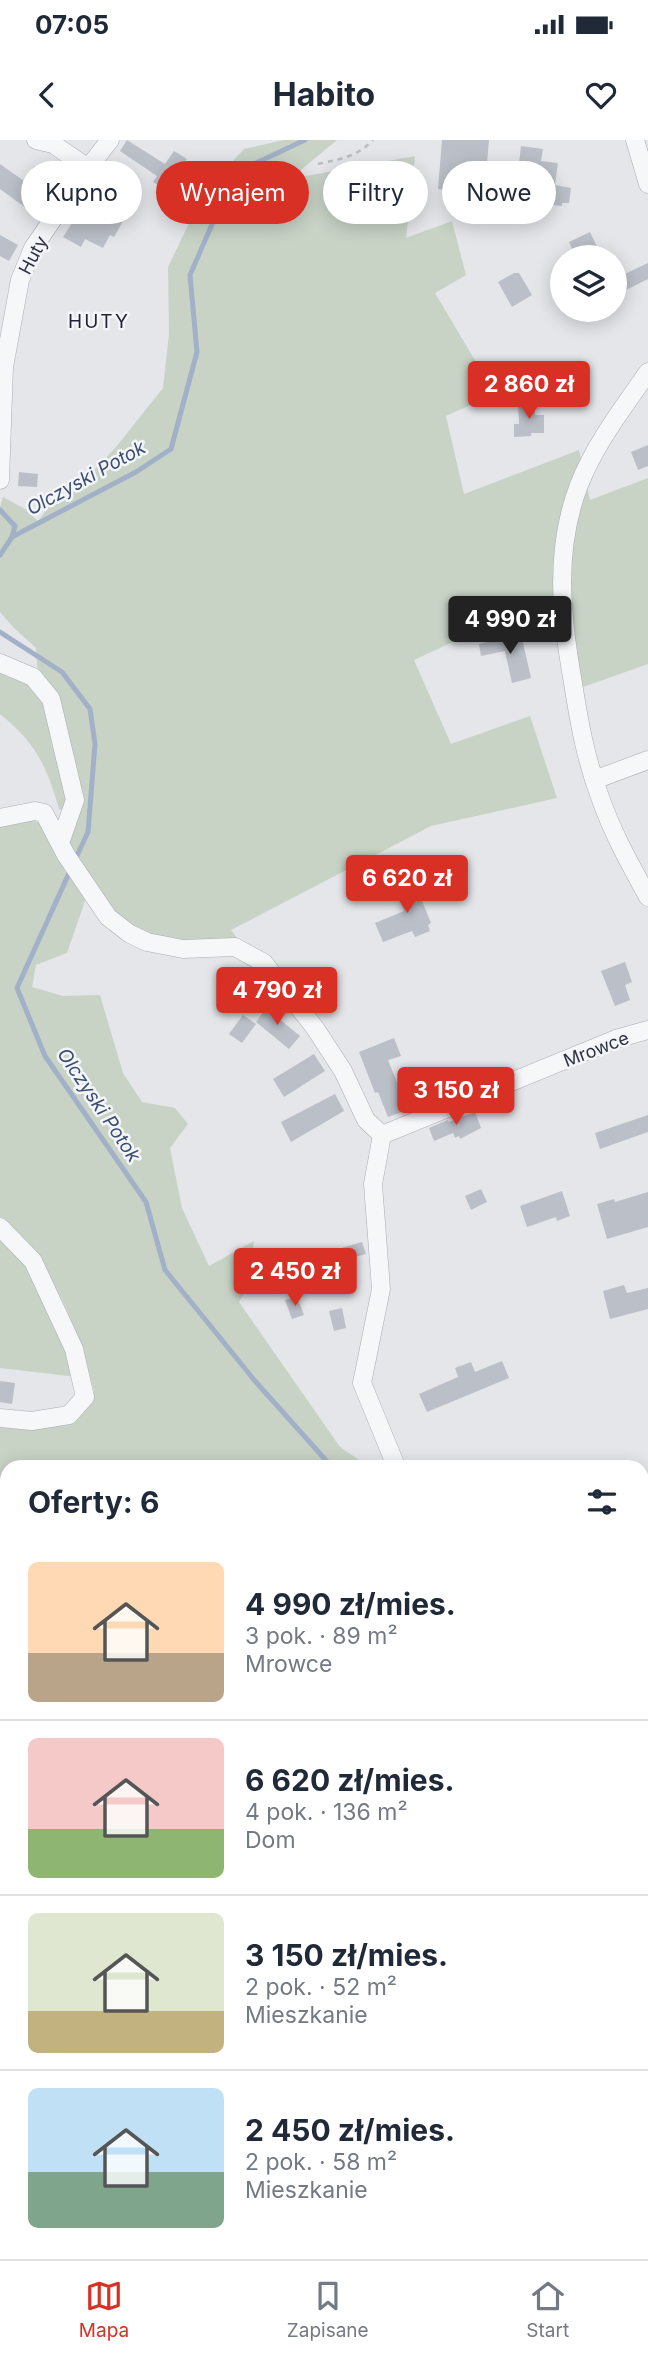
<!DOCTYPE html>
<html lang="pl">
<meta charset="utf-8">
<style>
body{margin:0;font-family:Inter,sans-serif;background:#f2f2f3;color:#1f2937;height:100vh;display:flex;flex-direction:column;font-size:26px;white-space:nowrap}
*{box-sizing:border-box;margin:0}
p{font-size:23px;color:#747a83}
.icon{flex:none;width:38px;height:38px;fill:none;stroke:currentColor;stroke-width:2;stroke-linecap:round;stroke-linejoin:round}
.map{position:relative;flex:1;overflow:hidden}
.side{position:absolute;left:0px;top:1320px;width:649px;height:800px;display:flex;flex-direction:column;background:#fff;border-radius:21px 21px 0 0;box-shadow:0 4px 18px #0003}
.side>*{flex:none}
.top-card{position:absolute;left:21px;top:21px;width:607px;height:63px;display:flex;gap:14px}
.tools{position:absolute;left:550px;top:105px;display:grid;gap:14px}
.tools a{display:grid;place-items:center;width:77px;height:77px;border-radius:50%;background:#fff;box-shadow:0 4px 18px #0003;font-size:35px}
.price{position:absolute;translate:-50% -60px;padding:0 16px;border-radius:7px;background:#d93025;color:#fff;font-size:23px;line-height:46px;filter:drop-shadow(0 2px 4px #0008)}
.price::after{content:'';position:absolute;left:50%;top:42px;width:21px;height:16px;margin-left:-10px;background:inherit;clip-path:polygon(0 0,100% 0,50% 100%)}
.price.active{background:#222;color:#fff}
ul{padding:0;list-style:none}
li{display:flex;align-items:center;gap:21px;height:175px;padding:0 28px}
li+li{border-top:2px solid #e0e1e3}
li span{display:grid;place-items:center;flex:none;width:196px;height:140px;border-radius:10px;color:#555}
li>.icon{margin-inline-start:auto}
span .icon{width:84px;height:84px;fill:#fffc;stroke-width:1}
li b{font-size:30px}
h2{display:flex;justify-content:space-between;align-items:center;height:84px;padding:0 28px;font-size:30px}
.pill{padding:0 24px;border-radius:32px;background:#fff;box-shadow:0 4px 18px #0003;font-size:24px;line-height:63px}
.pill.active{background:#d93025;color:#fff}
.status{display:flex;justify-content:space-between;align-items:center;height:49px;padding:0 35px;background:#fff;direction:ltr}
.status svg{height:19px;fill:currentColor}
header{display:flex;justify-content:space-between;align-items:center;height:91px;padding:0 28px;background:#fff;font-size:32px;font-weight:700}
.tabs{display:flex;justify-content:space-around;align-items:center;height:98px;border-top:2px solid #e0e1e3;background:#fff;font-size:19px;color:#747a83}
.tabs a{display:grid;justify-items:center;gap:4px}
.tabs .active{color:#d93025}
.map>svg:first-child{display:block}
.green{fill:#c8d3c6}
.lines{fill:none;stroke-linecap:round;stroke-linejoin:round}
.stream{stroke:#a2b1c7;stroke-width:5}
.building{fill:#bbbfc7}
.minor-casing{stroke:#a9acb4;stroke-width:19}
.path{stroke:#babcc2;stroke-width:2.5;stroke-dasharray:5 5;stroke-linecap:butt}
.minor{stroke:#f6f7f9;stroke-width:18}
.labels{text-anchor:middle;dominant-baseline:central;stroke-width:5;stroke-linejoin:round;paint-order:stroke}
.street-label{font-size:18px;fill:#2d3241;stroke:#f3f5f8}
.neighbourhood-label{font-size:19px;letter-spacing:2px;fill:#1f2432;stroke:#f3f5f8}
.water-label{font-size:19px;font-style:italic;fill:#3b4e72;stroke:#f3f5f8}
</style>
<div class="status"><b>07:05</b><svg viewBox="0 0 49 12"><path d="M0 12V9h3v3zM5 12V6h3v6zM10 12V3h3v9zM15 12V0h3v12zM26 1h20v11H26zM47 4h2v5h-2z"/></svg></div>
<header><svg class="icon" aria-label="back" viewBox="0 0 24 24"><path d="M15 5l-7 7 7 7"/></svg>Habito<svg class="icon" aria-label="heart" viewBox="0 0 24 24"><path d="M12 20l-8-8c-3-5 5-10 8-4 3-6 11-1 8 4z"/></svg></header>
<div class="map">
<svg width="648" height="2119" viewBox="0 0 648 2119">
<rect width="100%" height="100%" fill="#e4e6ea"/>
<path class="green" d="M284,0h53l-47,39 125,-23 -9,82 46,-17 14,54 -31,18 60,101 -49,22 18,78 115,-44 11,50 58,-22v186l-65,23 -18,-97 -151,70 37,84 79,-28 27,82 -126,28 -200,104 10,13c-45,1 -93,7 -128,-27 -15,-14 -35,-53 -47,-72l12,-47 -40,-122 -2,-27 -23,-21 -13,-15v-105l3,-10 22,12 13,12 19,-25 25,-13 34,-36 47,-59 6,-54 -1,-67 36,-75 40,-43z
M0,530l20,8 25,20 24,94 -3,19 -7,-2c-12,-43 -24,-67 -59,-95z
M23,678l18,5 12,18 12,30 21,27 -19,55 -31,12 -4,22 31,9 37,-1 23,78 19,29 33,6 13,16 -18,24 12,60 27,58 45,-25 -5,44 -10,17 101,145 28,19h-361l-1,364h-6v-410l87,-15 7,-14c-12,-48 -31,-100 -61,-140 -8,-12 -19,-22 -29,-33l-4,-1v-392z
M0,1090l27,34 50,113 -77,-9z"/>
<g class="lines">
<path class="stream" d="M0,370l15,16 -3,11
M0,415l12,-18 124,-65 35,-23 26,-97 -7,-77 27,-62 37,-49 51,-24
M0,492l62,40 28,37 5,35 -7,88 -14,30
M70,731l-53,117 28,68 101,146 19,68 90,111 76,85
M0,1452l7,4
M642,2025l6,11"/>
</g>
<path class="building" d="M127,0l38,24 9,-13 13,8 -21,31 -13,-8 4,-6 -37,-25z
M442,0h47l-4,46 -18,-2 -1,7 -28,-2z
M521,6l22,3 -2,12 17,2 -3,22 16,3 -2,15h-7v3l-10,-1 -3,3 -19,-2 4,-32 -16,-2z
M0,24l24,17 10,-15 19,13 -23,32 -30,-22z
M111,64l16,10 -13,23 -4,-2 -7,13 -18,-9 -4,8 -18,-10 9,-14 -6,-3 7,-11 8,4 2,-3 19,10z
M590,92l12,25h-26l-7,-15z
M0,95l18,10 -9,16 -9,-5z
M648,123v16l-28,14 -6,-14z
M514,133h5l13,22 -20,12 -14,-25z
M535,261v14h9v18h-13v3l-17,1v-13h5l-1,-22z
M648,305v21l-10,4 -7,-18z
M19,332l19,2 -1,13 -19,-1z
M521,494l10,44 -19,5 -7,-32 -24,5 -2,-12z
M419,741l7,18 -4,2 9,22 -3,2 2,6 -15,6 -3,-6 -29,11 -8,-19 29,-12 -8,-20z
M625,822l7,20 -7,3 5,15 -15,6 -14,-35z
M270,863l12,9 -4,6 22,18 -11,13 -33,-27z
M243,875l13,9 -14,19 -13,-9z
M394,898l7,18 -13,4 14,35 10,-4 6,15 -30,11 -10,-25 -3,1 -16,-41z
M314,914l11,17 -41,26 -11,-18z
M335,954l9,17 -53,31 -10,-20z
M475,972l6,16 -21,11 -1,-3 -4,2 -2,-5 -19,8 -5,-13 19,-8 2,5 -1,-3z
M648,975v17l-48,17 -5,-16z
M481,1049l6,13 -16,8 -6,-14z
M562,1051l8,25 -13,5 -1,-4 -29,10 -7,-21z
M648,1052v35l-41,12 -10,-35 17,-5 1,3z
M362,1102l4,12 -11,3 1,3 -6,2 5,18 -22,7 -6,-22 8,-2 -4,-12z
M624,1145l3,8 21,-5v21l-38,10 -7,-28z
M297,1156l7,19 -12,4 -7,-19z
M342,1168l4,20 -12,3 -5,-20z
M502,1221l7,17 -82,34 -8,-18 39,-17 -3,-9 16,-6 4,10z
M0,1241l15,2 -3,21 -12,-2z"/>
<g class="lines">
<g class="minor-casing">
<path id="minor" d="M36,0l17,4 35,24
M635,0l13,44
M648,232c-25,36 -53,72 -69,113 -25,65 -18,131 -6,198 6,39 13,77 27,114 12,35 30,67 48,100
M0,340l4,-113 16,-87 13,-32 55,-80 22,-28
M0,523l33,14 18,22 24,101 -15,43
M594,640l54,-20
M0,678l35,-7 9,2 22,42 42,62 22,17 17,8 36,7 52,-2 29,16 51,65 28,43 23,49 16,15 234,-96 32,-9
M382,995l-9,49 8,105 -19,94 34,83
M0,1087l33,34 41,88 11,48 -16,18 -37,6 -32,-3
M642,1676l6,1
M0,1804l7,2
M642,1845h6
M0,1959l7,1
M642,1971l6,-3
M0,2038l7,2
M486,2112l9,7
M60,2119v-7
M369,2119l2,-7"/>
</g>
<path class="path" d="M318,24c22,-5 39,-7 55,-24"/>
<use href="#minor" class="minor"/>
</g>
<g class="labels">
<g class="street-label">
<text transform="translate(33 115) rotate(-62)">Huty</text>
<text transform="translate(596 909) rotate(-21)">Mrowce</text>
</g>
<g class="neighbourhood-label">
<text x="99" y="181">HUTY</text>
</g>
<g class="water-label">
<text transform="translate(86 338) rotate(-29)">Olczyski Potok</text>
<text transform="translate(99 965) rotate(56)">Olczyski Potok</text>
</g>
</g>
</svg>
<div class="tools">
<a><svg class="icon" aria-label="layers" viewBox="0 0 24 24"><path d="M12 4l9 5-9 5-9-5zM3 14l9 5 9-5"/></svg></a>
</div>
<b class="price" style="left:529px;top:281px">2 860 zł</b>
<b class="price active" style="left:510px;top:516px">4 990 zł</b>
<b class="price" style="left:407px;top:775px">6 620 zł</b>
<b class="price" style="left:277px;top:887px">4 790 zł</b>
<b class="price" style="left:456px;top:987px">3 150 zł</b>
<b class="price" style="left:295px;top:1168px">2 450 zł</b>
<div class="top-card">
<a class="pill">Kupno</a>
<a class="pill active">Wynajem</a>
<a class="pill">Filtry</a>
<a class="pill">Nowe</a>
</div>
<section class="side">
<h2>Oferty: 6<svg class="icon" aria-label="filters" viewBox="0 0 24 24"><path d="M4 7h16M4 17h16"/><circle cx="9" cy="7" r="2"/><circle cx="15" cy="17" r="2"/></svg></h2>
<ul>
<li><span style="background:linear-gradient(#ffd9b3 65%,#b9a48a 0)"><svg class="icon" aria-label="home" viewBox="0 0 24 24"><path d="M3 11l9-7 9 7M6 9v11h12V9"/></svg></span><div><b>4 990 zł/mies.</b><p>3 pok. · 89 m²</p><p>Mrowce</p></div></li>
<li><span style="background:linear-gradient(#f6c9c9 65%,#8fb573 0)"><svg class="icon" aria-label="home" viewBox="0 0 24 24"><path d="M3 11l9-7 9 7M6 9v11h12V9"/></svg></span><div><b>6 620 zł/mies.</b><p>4 pok. · 136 m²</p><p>Dom</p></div></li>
<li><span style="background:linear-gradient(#dfe7d0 70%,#c2b280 0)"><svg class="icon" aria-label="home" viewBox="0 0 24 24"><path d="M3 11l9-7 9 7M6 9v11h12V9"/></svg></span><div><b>3 150 zł/mies.</b><p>2 pok. · 52 m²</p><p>Mieszkanie</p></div></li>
<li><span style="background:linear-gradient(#bfe0f5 60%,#7fa58c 0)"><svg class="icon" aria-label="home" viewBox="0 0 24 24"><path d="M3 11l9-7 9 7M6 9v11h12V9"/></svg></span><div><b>2 450 zł/mies.</b><p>2 pok. · 58 m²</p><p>Mieszkanie</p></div></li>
</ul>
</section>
</div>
<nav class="tabs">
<a class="active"><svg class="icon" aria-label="map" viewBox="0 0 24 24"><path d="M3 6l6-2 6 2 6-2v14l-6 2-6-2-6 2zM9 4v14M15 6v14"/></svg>Mapa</a>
<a><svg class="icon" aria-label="saved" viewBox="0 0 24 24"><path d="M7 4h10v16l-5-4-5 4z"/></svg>Zapisane</a>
<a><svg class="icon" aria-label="home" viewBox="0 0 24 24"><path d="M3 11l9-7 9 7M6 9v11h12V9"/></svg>Start</a>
</nav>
